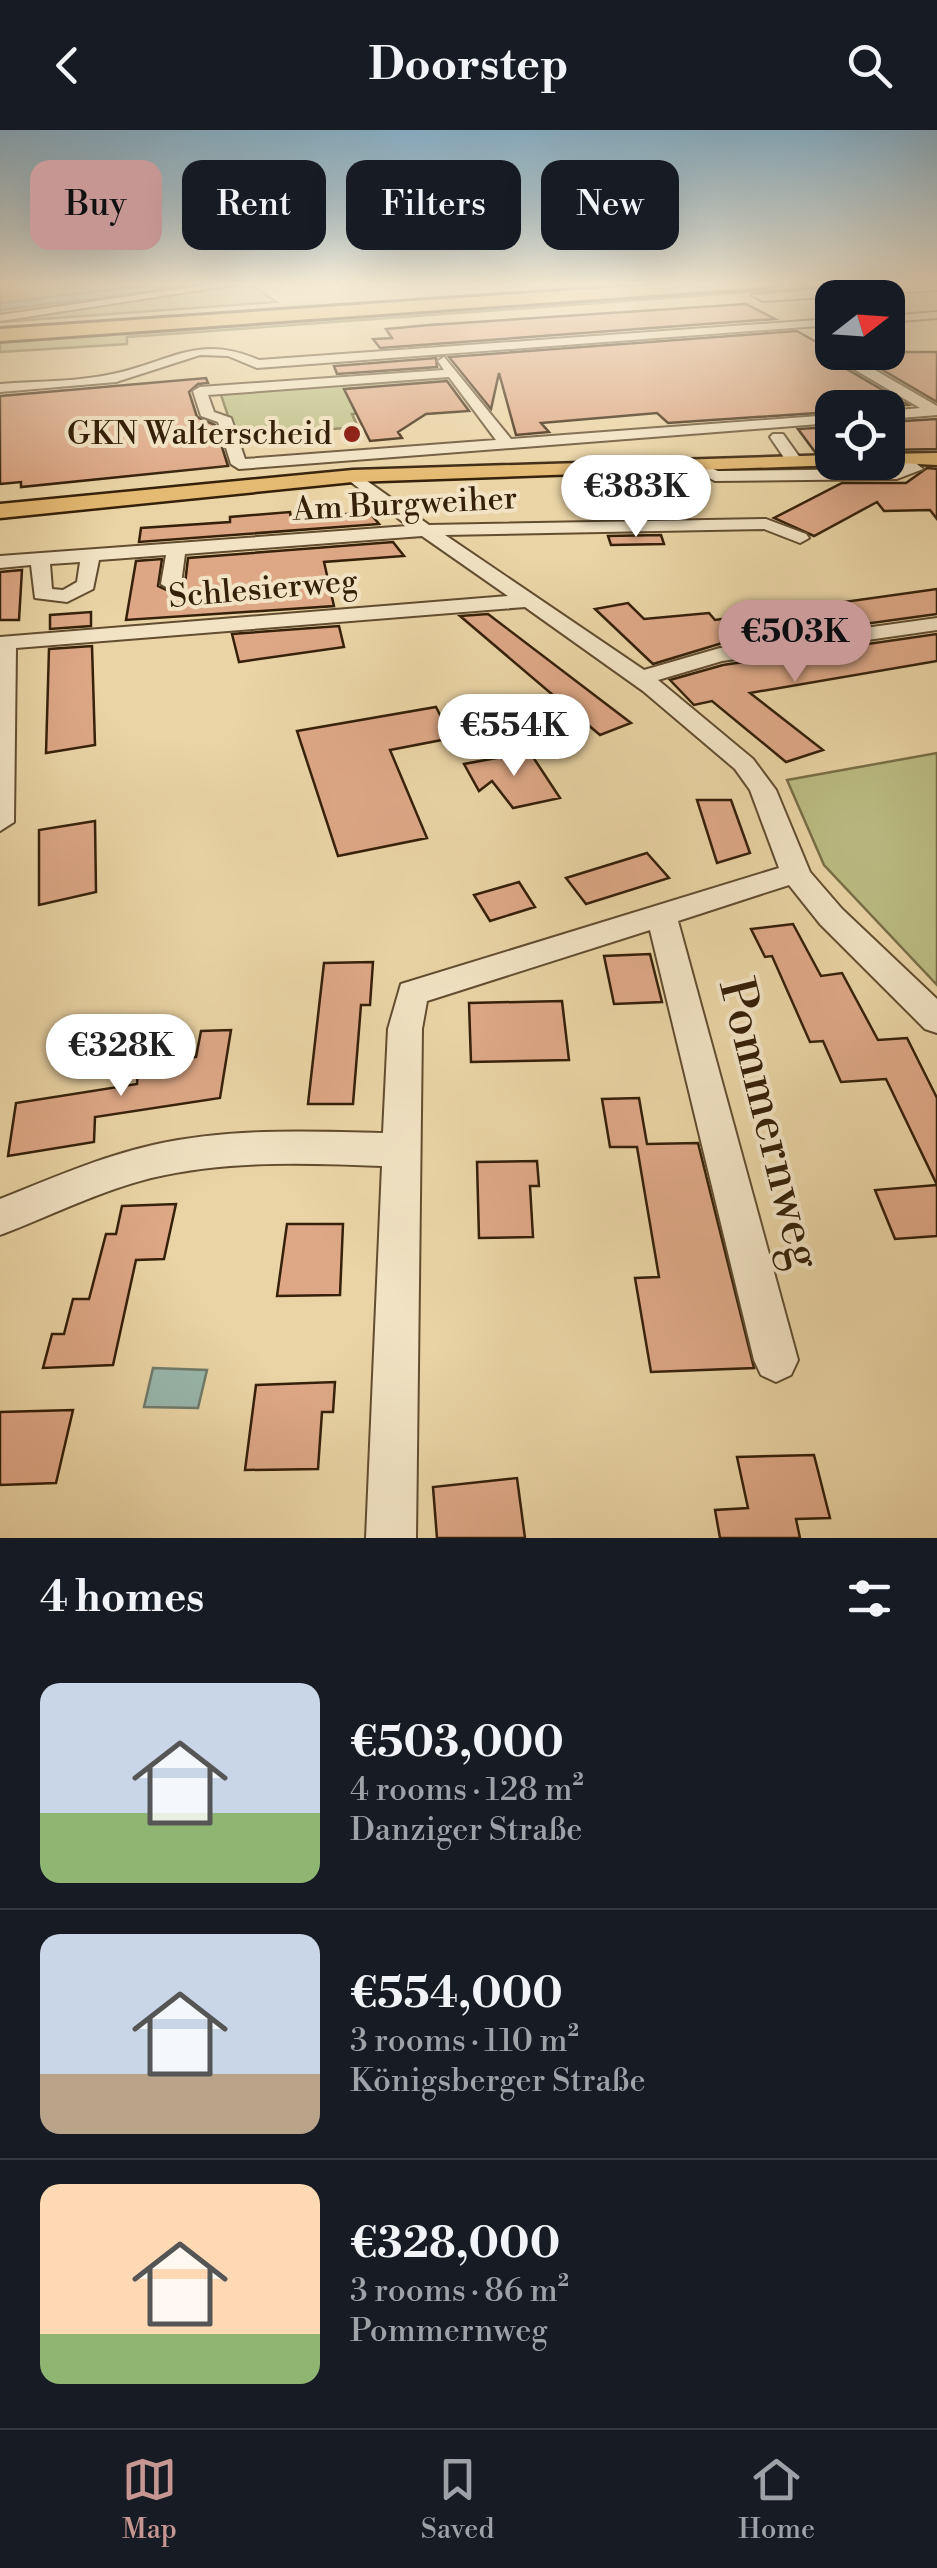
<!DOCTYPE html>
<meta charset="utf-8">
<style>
body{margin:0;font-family:"Libre Bodoni",serif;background:#242831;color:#f1f3f6;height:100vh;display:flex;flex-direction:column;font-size:38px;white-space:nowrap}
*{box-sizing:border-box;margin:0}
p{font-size:32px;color:#9ea1a6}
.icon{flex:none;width:55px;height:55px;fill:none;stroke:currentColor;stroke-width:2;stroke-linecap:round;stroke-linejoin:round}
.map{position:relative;height:1408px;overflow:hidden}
.panel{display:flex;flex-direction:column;background:#171b24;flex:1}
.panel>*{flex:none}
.hud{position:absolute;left:30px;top:30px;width:878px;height:90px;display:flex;gap:20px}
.needle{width:65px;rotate:73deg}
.tools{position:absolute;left:815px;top:150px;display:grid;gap:20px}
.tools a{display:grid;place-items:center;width:90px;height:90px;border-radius:20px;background:#171b24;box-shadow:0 10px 40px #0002;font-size:50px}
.price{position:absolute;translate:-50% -85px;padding:0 22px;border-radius:35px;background:#fff;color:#222;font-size:32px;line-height:65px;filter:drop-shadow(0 2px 5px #0008)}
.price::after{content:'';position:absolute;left:50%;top:60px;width:30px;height:22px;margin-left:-15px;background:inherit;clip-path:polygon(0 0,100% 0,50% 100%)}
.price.active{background:#c59692;color:#111}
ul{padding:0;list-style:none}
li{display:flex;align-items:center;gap:30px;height:250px;padding:0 40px}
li+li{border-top:2px solid #363941}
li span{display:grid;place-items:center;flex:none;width:280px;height:200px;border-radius:20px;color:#555}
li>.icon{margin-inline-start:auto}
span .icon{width:120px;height:120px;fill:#fffc;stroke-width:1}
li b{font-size:42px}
h2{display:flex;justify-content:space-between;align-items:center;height:120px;padding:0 40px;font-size:42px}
.chip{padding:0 35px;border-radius:20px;background:#171b24;box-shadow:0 10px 40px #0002;font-size:35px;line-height:90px}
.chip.active{background:#c59692;color:#111}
header{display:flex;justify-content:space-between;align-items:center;height:130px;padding:0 40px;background:#171b24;font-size:45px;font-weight:700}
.menu{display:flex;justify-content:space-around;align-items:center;height:140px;border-top:2px solid #363941;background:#171b24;font-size:28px;color:#9ea1a6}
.menu a{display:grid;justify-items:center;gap:5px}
.menu .active{color:#c59692}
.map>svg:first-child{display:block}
.green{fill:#bbbc83;stroke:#786e46;stroke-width:2.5}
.water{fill:#98b7ac;stroke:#707b6b;stroke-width:2.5}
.building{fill:#dea887;stroke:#352009;stroke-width:2.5}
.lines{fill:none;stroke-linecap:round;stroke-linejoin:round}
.minor-casing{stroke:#624d30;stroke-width:4}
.major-casing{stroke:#352009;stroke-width:5}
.highway-casing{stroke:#352009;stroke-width:6}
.minor{fill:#f1e3c4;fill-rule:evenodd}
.major{fill:#e5ba72;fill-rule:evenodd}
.highway{fill:#e5ba72;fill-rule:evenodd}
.poi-dot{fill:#8f2418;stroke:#f1e3c4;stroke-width:4}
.labels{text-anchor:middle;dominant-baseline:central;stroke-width:8;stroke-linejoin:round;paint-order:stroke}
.far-poi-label{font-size:32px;fill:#352009;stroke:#f1e3c4;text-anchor:end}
.far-street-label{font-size:32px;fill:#352009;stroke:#f1e3c4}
.near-street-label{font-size:48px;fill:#352009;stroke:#f1e3c4}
</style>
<header><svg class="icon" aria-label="back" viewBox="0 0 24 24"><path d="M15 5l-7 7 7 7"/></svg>Doorstep<svg class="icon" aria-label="search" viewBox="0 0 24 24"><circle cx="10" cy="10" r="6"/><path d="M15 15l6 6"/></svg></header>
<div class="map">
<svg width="937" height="1408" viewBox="0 0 937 1408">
<rect width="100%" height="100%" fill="#ead4a5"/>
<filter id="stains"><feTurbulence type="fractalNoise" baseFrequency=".002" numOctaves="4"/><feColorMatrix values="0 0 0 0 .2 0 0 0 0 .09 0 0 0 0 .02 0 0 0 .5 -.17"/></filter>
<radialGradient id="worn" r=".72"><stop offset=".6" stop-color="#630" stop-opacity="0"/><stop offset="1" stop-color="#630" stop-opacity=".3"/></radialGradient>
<path class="green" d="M0,152h263l-10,4 23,16 -276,20z
M800,152h88l-761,55v7l-127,8v-13z
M443,246l20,29 -111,9 6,13 -123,10 -15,-45z
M937,623v232l-113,-120 -37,-85z"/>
<path class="water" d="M177,152h51l-228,28v-7z
M153,1238l54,2 -9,38 -54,-1z"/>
<path class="building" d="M746,174l29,15 -395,29 -7,-9 19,-1 -6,-9 43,-4z
M797,201l30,17 1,10 80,47 -76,3v4l-164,11 -11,-10 -116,10 8,9 -33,3 -17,-62 -8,36 -42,-52z
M852,222h85v50z
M436,228l1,9 -100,7 -3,-8z
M206,248l2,5 -10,1 -9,8 8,25 18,8 13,41 -207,21v-5l-21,2v-88z
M447,251l22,30 -43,3 -28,18 4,6 -32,3 -26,-52z
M937,289v30l-49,1v-28z
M832,297v25h-17l-17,-23z
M927,338l10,1v50l-7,-9 -46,1 -7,-9 -63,34 -40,-18 68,-35h64z
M650,377l4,10 -51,1 -3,-9z
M290,382l1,7 78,-7 10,12 -240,18 2,-14 89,-6v-5z
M661,405l3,9 -53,1 -3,-9z
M393,412l11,14 -80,6 10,44 -208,14 10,-59 26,-2 -4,27 15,7 12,-9 3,-26z
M22,440l-3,50h-19v-48z
M937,459v25l-218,30 -66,20 -58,-55 33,-6 16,16 65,-6 6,7z
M91,482v14l-41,3v-14z
M488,484l143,109 -31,12 -140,-119z
M339,496l5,21 -105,15 -7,-28z
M937,504v27l-187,32 73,57 -37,12 -74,-61 -18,4 -24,-25 53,-15z
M92,516l3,99 -49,8 3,-104z
M436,577l16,31 -62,12 37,88 -89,18 -41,-125z
M535,621l-4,3 29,44 -47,10 -21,-27 -13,10 -15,-27z
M697,670h34l19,53 -33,10z
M95,691l1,71 -57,13v-75z
M647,723l22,25 -83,26 -20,-26z
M519,752l16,25 -45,14 -16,-26z
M793,794l28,52 21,-3 36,67 29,-2 30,60v138l-42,3 -20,-49 62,-5 -51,-106 -45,3 -18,-41 -13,1 -38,-86 -7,1 -14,-28z
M650,824l12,48 -48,2 -10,-48z
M373,832l-3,43h-9l-8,99h-45l16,-141z
M562,871l7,59 -98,2 -2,-59z
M231,900l-11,68 -125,19 -1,25 -86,14 8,-53 121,-19 1,-18 58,-9 5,-26z
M639,968l8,46 51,-1 56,225 -103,4 -16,-94 24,-1 -22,-130h-27l-8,-48z
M537,1031l2,25h-9l3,51 -54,1 -2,-76z
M176,1074l-12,55 -28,1 -23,105 -70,3 9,-34h12l9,-35h16l17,-65h10l6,-28z
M287,1094h56l-3,71 -63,1z
M335,1252l-2,30h-11l-4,57 -73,1 11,-85z
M73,1280l-17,73 -56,2v-73z
M814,1325l16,63 -34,1 4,19h-80l-5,-28 33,-2 -11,-51z
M517,1348l8,60h-88l-4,-51z"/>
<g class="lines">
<g class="minor-casing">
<path id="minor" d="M226,152h27l-253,39v-6z
M904,152h33v8l-174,11 -11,-6z
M937,182v6l-49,4v-6z
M832,189v6l-575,43 -29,-12 -28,-1 -84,27 -116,10v-8c38,-3 80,-2 117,-11 56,-13 83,-39 142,-13z
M830,219l14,3 93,54v9l-49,4v-8l32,-3 -90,-53z
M444,227l67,82 321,-24v8l-593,46 -8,-5 -13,-42 -17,-6 -8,-25 7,-4 244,-17 -6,-9zM449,247l47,63 -251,19 -14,-41 -17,-6 -6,-17z
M773,304h10l20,28 -2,3h-12l-19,-28z
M906,325l17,14 -26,10 -182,2 -34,-17 8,-5 29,12 178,-2 8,-2 -6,-7z
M353,341l76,54 337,-6 40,15 3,4 -9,5 -36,-14 -319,6 199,135 76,-22 217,-30v12l-215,31 -64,19 95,79 23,31 34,82 32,37 95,90v34l-12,-4 -105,-105 -31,-39 -111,36 120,439 -7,15 -15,7 -15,-7 -7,-15 -104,-430 -223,71 -5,28 -6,509h-50l16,-372c-77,-3 -155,-6 -231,12 -52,13 -101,38 -151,57v-36c50,-20 100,-42 153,-54 75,-17 153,-14 230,-12l5,-104 13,-45 378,-116 -29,-78 -15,-21 -92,-78 -118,-84 -509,41 -2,174 -14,9v-194l508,-41 -86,-60 -237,18 -4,30 -10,6 -10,-6 5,-29 -67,5 -6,29 -26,13 -32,-4 -4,-33 -31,3v-12l408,-30 -61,-47 -2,-3zM80,432l-3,20 -14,8 -11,-1 -2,-25z"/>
</g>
<g class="major-casing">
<path id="major" d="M937,323v12l-57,-3h8v-8z
M832,325v7l7,3 -486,17 -353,36v-14l353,-34z"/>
</g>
<g class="highway-casing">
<path id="highway" d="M695,152h79l-8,5 -766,54v-12z"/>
</g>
<use href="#minor" class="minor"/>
<use href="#major" class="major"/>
<use href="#highway" class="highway"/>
</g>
<linearGradient id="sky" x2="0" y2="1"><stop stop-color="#88b5d0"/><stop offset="0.44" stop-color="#f6ecd6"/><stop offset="1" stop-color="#f6ecd6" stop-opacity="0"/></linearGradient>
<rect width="937" height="349" fill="url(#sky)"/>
<circle class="poi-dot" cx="352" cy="304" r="10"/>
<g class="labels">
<g class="far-poi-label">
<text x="332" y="304">GKN Walterscheid</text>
</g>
<g class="far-street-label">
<text transform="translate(405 374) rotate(-3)">Am Burgweiher</text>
<text transform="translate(263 459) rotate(-5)">Schlesierweg</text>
</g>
<g class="near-street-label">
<text transform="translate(769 994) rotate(76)">Pommernweg</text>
</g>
</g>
<rect width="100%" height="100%" filter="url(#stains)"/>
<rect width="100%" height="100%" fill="url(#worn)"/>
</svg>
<div class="tools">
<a><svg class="needle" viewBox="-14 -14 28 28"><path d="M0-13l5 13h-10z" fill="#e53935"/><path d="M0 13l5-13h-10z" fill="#9ea1a6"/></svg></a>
<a><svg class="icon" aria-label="locate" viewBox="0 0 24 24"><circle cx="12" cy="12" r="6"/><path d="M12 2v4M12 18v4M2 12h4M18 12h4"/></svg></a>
</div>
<b class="price" style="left:636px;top:410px">€383K</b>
<b class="price active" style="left:795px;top:555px">€503K</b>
<b class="price" style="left:514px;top:649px">€554K</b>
<b class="price" style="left:121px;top:969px">€328K</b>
<div class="hud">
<a class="chip active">Buy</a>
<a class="chip">Rent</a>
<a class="chip">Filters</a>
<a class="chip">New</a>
</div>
</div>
<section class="panel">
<h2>4 homes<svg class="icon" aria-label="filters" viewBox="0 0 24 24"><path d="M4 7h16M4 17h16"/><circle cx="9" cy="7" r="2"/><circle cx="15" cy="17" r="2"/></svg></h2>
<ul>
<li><span style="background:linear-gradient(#c9d6e8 65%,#8fb573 0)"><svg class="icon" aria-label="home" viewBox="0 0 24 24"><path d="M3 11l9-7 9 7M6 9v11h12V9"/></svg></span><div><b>€503,000</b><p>4 rooms · 128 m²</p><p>Danziger Straße</p></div></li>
<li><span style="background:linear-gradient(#c9d6e8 70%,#b9a48a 0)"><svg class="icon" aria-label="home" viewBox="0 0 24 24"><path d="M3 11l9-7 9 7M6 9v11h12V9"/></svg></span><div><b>€554,000</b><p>3 rooms · 110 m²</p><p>Königsberger Straße</p></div></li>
<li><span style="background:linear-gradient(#ffd9b3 75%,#8fb573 0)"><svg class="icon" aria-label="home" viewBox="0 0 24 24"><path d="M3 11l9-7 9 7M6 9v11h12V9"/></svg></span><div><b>€328,000</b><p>3 rooms · 86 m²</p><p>Pommernweg</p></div></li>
</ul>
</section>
<nav class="menu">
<a class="active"><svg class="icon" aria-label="map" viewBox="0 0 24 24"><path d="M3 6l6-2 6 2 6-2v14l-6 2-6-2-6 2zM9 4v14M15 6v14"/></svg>Map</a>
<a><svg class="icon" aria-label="saved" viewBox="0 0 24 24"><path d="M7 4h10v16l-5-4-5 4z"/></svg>Saved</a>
<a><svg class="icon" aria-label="home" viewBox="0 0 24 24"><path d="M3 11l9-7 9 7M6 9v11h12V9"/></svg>Home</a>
</nav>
